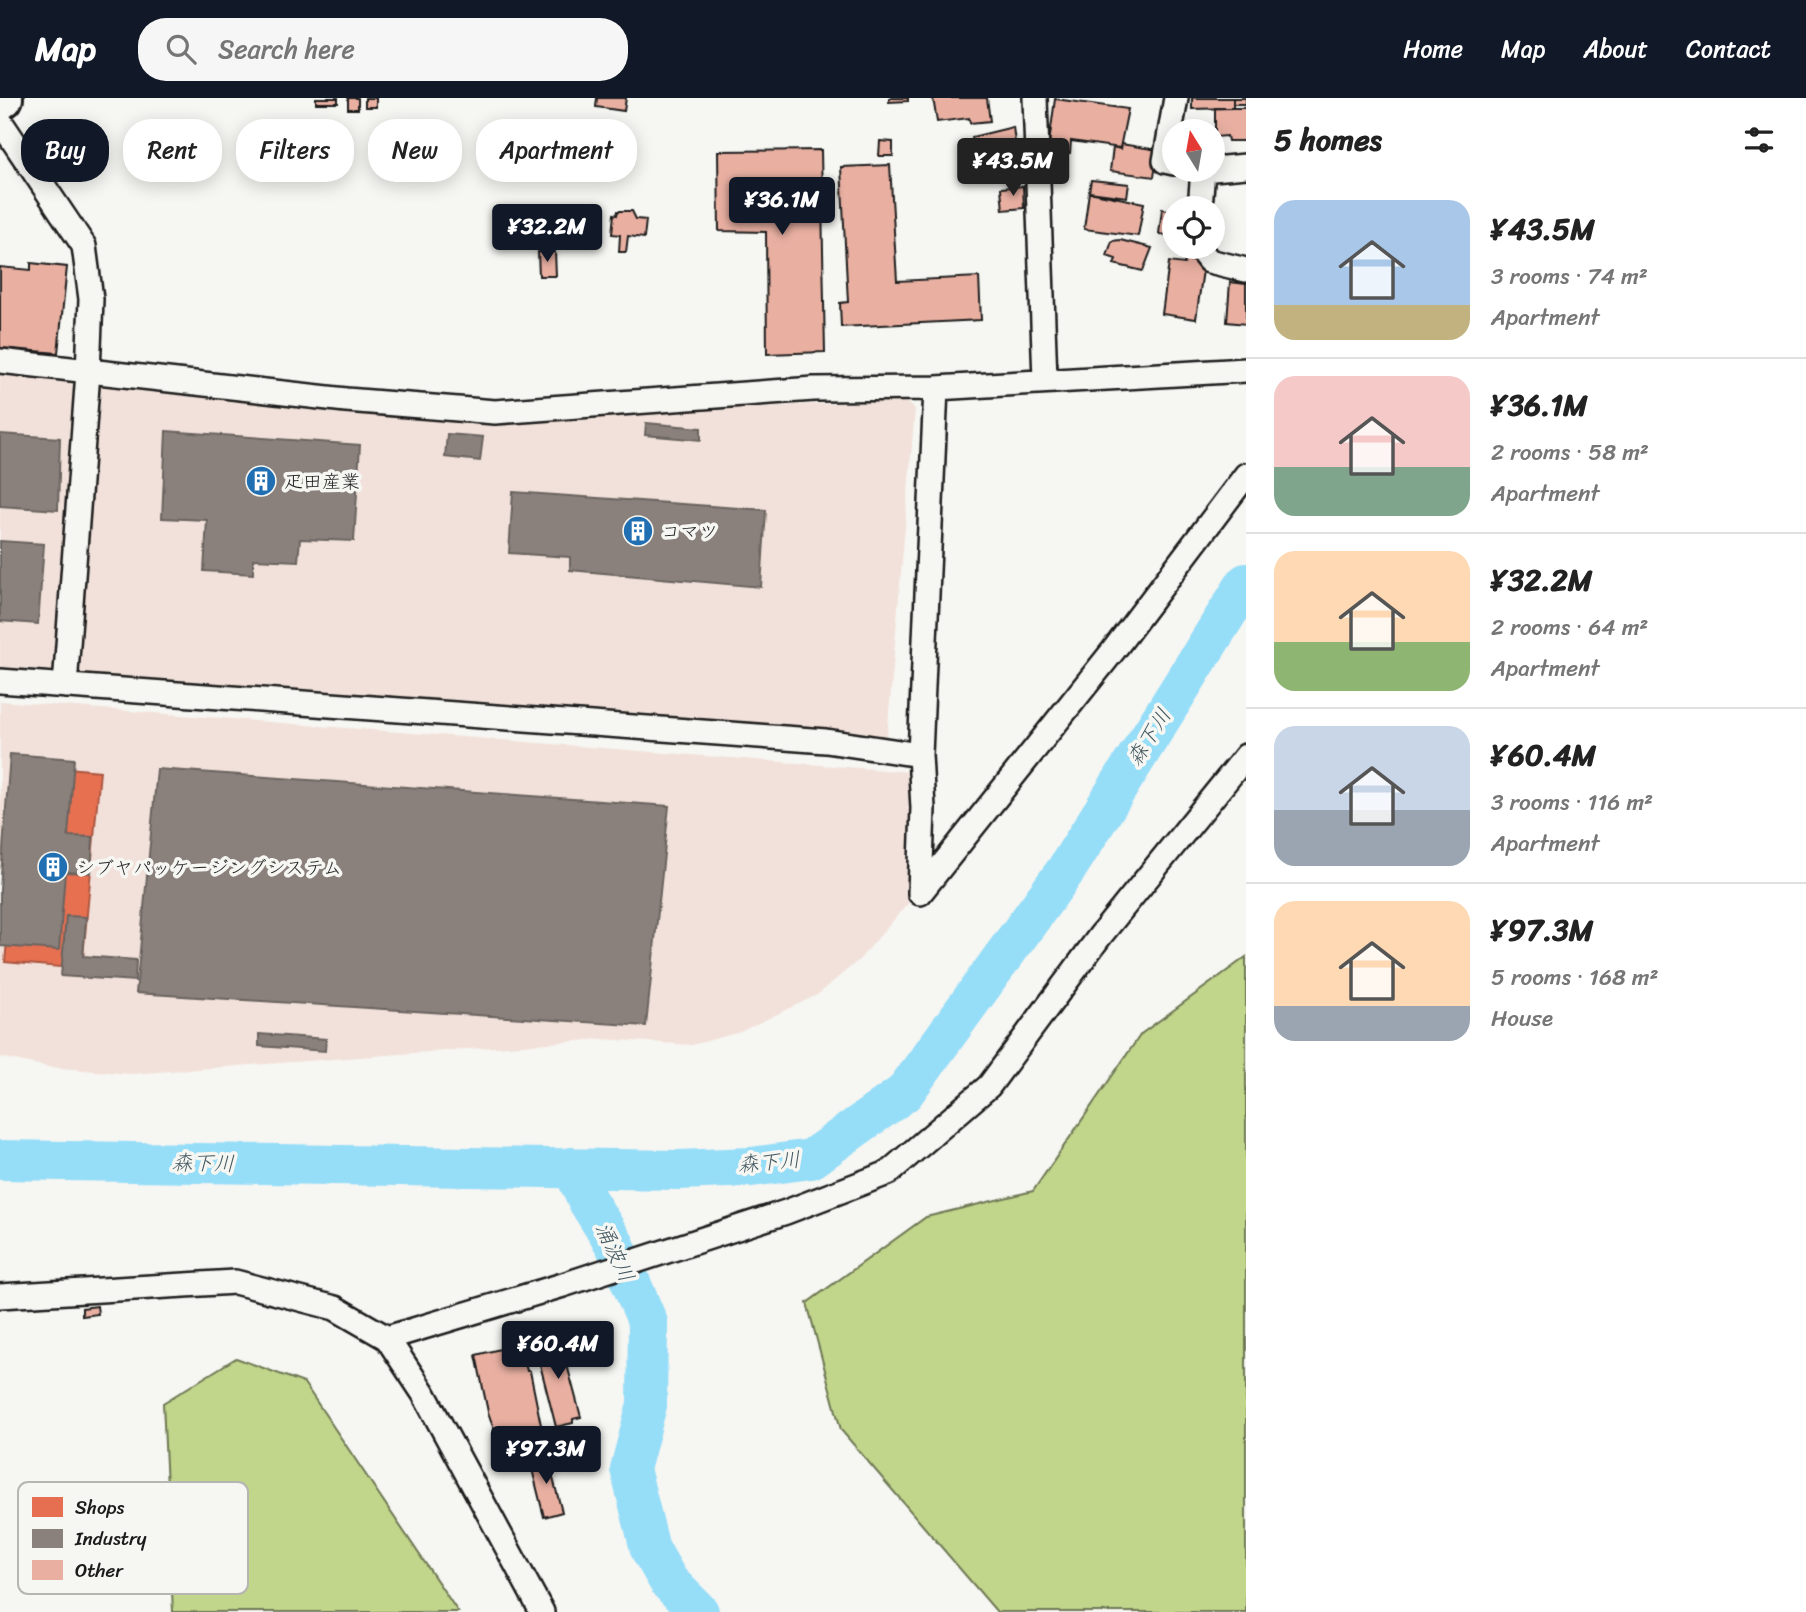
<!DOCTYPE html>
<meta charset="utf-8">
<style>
body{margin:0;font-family:Sriracha,"Klee One",sans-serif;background:#f6f6f6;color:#222;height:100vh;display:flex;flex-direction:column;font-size:26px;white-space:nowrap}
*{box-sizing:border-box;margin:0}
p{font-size:23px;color:#767676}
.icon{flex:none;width:38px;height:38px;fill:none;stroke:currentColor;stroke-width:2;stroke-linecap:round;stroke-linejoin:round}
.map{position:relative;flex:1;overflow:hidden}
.details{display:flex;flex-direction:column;background:#fff;width:560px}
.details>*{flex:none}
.guide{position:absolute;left:21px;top:21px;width:665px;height:63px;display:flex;gap:14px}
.needle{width:46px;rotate:349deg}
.buttons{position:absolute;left:1162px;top:21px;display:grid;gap:14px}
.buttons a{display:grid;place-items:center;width:63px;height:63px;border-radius:50%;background:#fff;box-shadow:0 4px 18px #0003;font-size:35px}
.price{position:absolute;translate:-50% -60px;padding:0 16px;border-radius:7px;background:#111827;color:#fff;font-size:23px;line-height:46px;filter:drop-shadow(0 2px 4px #0008)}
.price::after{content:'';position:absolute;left:50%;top:42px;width:21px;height:16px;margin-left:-10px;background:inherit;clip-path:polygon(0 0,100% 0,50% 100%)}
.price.selected{background:#222;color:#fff}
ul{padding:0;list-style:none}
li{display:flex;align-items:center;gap:21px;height:175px;padding:0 28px}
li+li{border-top:2px solid #e0e0e0}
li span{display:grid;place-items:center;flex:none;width:196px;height:140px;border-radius:21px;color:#555}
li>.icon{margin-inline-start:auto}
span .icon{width:84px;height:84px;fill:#fffc;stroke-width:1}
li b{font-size:30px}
h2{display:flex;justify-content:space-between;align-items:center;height:84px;padding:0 28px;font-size:30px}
.pill{padding:0 24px;border-radius:28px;background:#fff;box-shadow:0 4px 18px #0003;font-size:24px;line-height:63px}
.pill.selected{background:#111827;color:#fff}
header{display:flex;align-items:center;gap:42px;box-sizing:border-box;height:98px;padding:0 35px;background:#111827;color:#fff}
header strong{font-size:33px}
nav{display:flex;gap:38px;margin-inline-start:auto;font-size:24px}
.search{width:490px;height:63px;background:#f6f6f6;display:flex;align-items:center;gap:18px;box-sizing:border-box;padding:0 24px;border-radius:28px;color:#767676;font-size:26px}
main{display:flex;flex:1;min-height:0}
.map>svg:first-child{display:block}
.built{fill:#f2e1da}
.green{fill:#c1d58b;stroke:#6e7854;stroke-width:2}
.shops{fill:#e76f51;stroke:#aa5641;stroke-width:2}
.industry{fill:#8a817c;stroke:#69635f;stroke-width:2}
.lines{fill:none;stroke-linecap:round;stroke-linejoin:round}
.river{stroke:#96ddf8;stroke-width:40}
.building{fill:#e9b0a2;stroke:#1c1c1c;stroke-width:2}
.street-casing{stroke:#1c1c1c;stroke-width:28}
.highway-casing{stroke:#1c1c1c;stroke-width:44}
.street{stroke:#f6f6f2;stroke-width:23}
.highway{stroke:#f6f6f2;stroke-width:38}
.labels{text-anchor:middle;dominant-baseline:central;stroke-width:7;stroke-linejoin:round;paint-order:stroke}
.poi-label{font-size:19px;fill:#1c1c1c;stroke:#f6f6f2;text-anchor:start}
.water-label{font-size:21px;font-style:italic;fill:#41565e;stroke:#f6f6f2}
.key{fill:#f6f6f2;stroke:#b5b5b2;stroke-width:2}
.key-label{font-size:19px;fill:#1c1c1c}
</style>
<header>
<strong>Map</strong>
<div class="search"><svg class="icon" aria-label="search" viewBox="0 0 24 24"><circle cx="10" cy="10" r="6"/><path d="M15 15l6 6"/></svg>Search here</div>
<nav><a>Home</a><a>Map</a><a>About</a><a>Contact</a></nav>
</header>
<main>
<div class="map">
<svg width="1246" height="1514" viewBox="0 0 1246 1514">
<rect width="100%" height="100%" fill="#f6f6f2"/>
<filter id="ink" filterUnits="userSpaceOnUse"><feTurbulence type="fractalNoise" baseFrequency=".0143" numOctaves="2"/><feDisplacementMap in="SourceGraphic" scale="14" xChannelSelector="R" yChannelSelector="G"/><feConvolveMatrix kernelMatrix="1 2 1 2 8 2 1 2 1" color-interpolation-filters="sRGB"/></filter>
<g filter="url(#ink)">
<path class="built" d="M0,267l629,48 275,-13 11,9 -28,328 -314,-27 -573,-39z
M0,603l911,71 -1,129 -51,59 -42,35 -77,37 -48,13 -90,-6 -471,35 -82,-7 -49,-10z"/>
<path class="green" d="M1246,859v655h-249l-156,-182 -34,-127 119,-86 107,-26 108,-157z
M236,1260l68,25 154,229h-285l-10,-209z"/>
<path class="shops" d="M24,666l76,7 -18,198 -77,-7z"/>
<path class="industry" d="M646,325l55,5v12l-56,-5z
M166,333l194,14 -6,96 -54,-2 -2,22 -45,-2v15l-49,-3 3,-51 -45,-2z
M0,336l60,4 -2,72 -58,-4z
M447,336l36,3 -3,24 -35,-4z
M513,394l253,18 -5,77 -191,-17v-13l-61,-4z
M0,443l44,3 -6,80 -38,-3z
M10,656l64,5 -6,77 25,1 -2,36 -26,-1 -6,78 -59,-4v-57z
M157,671l512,37 -23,220 -510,-33z
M66,818l20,1 -3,39 53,4 -1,21 -74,-5z
M259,936l67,5 -1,12 -66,-5z"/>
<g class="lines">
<path class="river" d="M0,1062l679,10 72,-3 60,-8 93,-66 162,-223 180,-287
M572,1069l15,33 28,45 33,78 -1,82 -17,64 20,80 19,33 30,30"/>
</g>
<path class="building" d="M316,0h22v5h-22z
M348,0h10v11h-10z
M365,0h11v9h-11z
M597,0h29l-2,13 -28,-4z
M889,0h19v3l-19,1z
M933,0h54l3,23 -20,2 -1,-5 -32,4z
M1192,0h41v10l-41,1z
M1233,0h13v6h-13z
M1055,1l73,10 -8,39 -49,-7 -1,12 -22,-2z
M1215,10h31v33h-18l-1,-5 -12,1z
M1013,29l3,23 -41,6 -3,-19z
M880,43l13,1v14h-14z
M1121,46l37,6 -4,27 -44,-6 3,-24 7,2z
M821,52l4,202 -58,2 -1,-122 -47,-1 -1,-80z
M890,67l7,116 82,-4 2,43 -140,7 -1,-24 8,-1 -7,-135z
M1091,82l38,4 -2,13 -38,-5z
M1023,88l1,22 -21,2 -2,-22z
M1089,94l55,11 -6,33 -54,-7z
M1162,111l12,2v25l-15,-2z
M618,113h14l4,8 10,1 -2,18 -16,-2 -2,16h-7l1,-17 -8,-1 2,-20 3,1z
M1120,142l32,8 -9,23 -29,-7 2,-5 -9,-3 5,-15z
M538,154h17l1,24h-17z
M1185,162l19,3 -8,56 -34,-5 7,-52 15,2z
M31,165l36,4 -9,86 -58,-5v-81l31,3z
M1230,184l16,2v40l-19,-2z
M97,1208l1,8 -16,2v-8z
M559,1237l22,82 -8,2v4l-17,4 -22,-86z
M520,1246l7,27h3l12,59 -44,11 -10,-29 -12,-57z
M546,1354l16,60 -18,5 -14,-56z"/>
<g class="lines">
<g class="street-casing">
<path id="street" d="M1035,0l10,282
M0,23l84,125 7,53 -3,73 -23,314
M1174,65l-9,-2 11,-63
M1213,71l33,-3
M1200,110l3,-38
M1198,149l11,14 37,9
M0,263l346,39 149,12 319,-23 122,-1 310,-18
M0,583l826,60 94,14 16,-367
M920,795l193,-242 133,-176
M920,795l3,-85 -3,-53
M0,1198l235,-14 100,26 52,30 37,56 118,218
M387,1240l176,-53 223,-73 102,-39 101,-87 111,-150 146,-180"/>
</g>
<g class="highway-casing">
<path id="highway" d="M0,2l3,-2"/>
</g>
<use href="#street" class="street"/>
<use href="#highway" class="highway"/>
</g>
</g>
<defs>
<g id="building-disc" transform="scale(1.575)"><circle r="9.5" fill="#1f6fb2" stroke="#f6f6f2"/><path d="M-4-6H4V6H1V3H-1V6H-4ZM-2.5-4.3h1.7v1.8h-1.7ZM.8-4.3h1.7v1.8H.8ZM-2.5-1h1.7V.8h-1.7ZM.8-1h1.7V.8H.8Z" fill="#fff"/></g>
</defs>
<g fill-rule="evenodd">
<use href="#building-disc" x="261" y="383"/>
<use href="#building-disc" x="638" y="433"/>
<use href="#building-disc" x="53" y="769"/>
</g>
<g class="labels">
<g class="poi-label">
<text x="284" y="383">疋田産業</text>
<text x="661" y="433">コマツ</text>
<text x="76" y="769">シブヤパッケージングシステム</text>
</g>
<g class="water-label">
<text transform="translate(1149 639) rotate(-58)">森下川</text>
<text transform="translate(769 1064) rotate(-5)">森下川</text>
<text transform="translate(203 1065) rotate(1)">森下川</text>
<text transform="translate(615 1154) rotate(65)">涌波川</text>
</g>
</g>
<rect x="18" y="1384" width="230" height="112" rx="10" class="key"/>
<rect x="32" y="1399" width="31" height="20" fill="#e76f51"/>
<rect x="32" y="1431" width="31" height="19" fill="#8a817c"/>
<rect x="32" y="1462" width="31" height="20" fill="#e9b0a2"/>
<g class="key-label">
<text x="75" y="1416">Shops</text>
<text x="75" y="1447">Industry</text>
<text x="75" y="1479">Other</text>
</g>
</svg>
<div class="buttons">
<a><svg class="needle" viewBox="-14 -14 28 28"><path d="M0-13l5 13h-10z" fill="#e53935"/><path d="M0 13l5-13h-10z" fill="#767676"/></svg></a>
<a><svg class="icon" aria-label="locate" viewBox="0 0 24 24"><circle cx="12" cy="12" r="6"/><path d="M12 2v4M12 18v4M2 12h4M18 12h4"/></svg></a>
</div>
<b class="price selected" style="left:1013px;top:100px">¥43.5M</b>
<b class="price" style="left:782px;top:139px">¥36.1M</b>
<b class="price" style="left:547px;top:166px">¥32.2M</b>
<b class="price" style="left:558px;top:1283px">¥60.4M</b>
<b class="price" style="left:546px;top:1388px">¥97.3M</b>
<div class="guide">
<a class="pill selected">Buy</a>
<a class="pill">Rent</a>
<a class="pill">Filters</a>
<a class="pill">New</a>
<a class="pill">Apartment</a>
</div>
</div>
<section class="details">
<h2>5 homes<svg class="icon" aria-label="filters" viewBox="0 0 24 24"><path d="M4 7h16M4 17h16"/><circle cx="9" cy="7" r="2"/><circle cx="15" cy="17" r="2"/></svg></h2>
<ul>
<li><span style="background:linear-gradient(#a9c7e8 75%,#c2b280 0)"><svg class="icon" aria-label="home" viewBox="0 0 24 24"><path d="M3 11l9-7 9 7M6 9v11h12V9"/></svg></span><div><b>¥43.5M</b><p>3 rooms · 74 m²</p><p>Apartment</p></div></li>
<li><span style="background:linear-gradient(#f6c9c9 65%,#7fa58c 0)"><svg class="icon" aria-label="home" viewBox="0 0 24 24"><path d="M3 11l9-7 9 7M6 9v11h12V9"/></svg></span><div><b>¥36.1M</b><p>2 rooms · 58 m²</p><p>Apartment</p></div></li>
<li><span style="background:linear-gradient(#ffd9b3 65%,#8fb573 0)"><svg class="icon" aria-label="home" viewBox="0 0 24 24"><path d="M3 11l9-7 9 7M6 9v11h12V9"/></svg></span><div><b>¥32.2M</b><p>2 rooms · 64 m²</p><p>Apartment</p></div></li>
<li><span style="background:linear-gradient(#c9d6e8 60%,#9aa5b1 0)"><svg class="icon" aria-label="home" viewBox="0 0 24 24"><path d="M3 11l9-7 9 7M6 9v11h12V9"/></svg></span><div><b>¥60.4M</b><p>3 rooms · 116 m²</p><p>Apartment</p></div></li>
<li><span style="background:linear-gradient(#ffd9b3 75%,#9aa5b1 0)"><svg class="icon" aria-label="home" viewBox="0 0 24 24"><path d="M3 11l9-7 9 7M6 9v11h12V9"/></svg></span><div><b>¥97.3M</b><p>5 rooms · 168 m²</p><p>House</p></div></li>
</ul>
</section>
</main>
